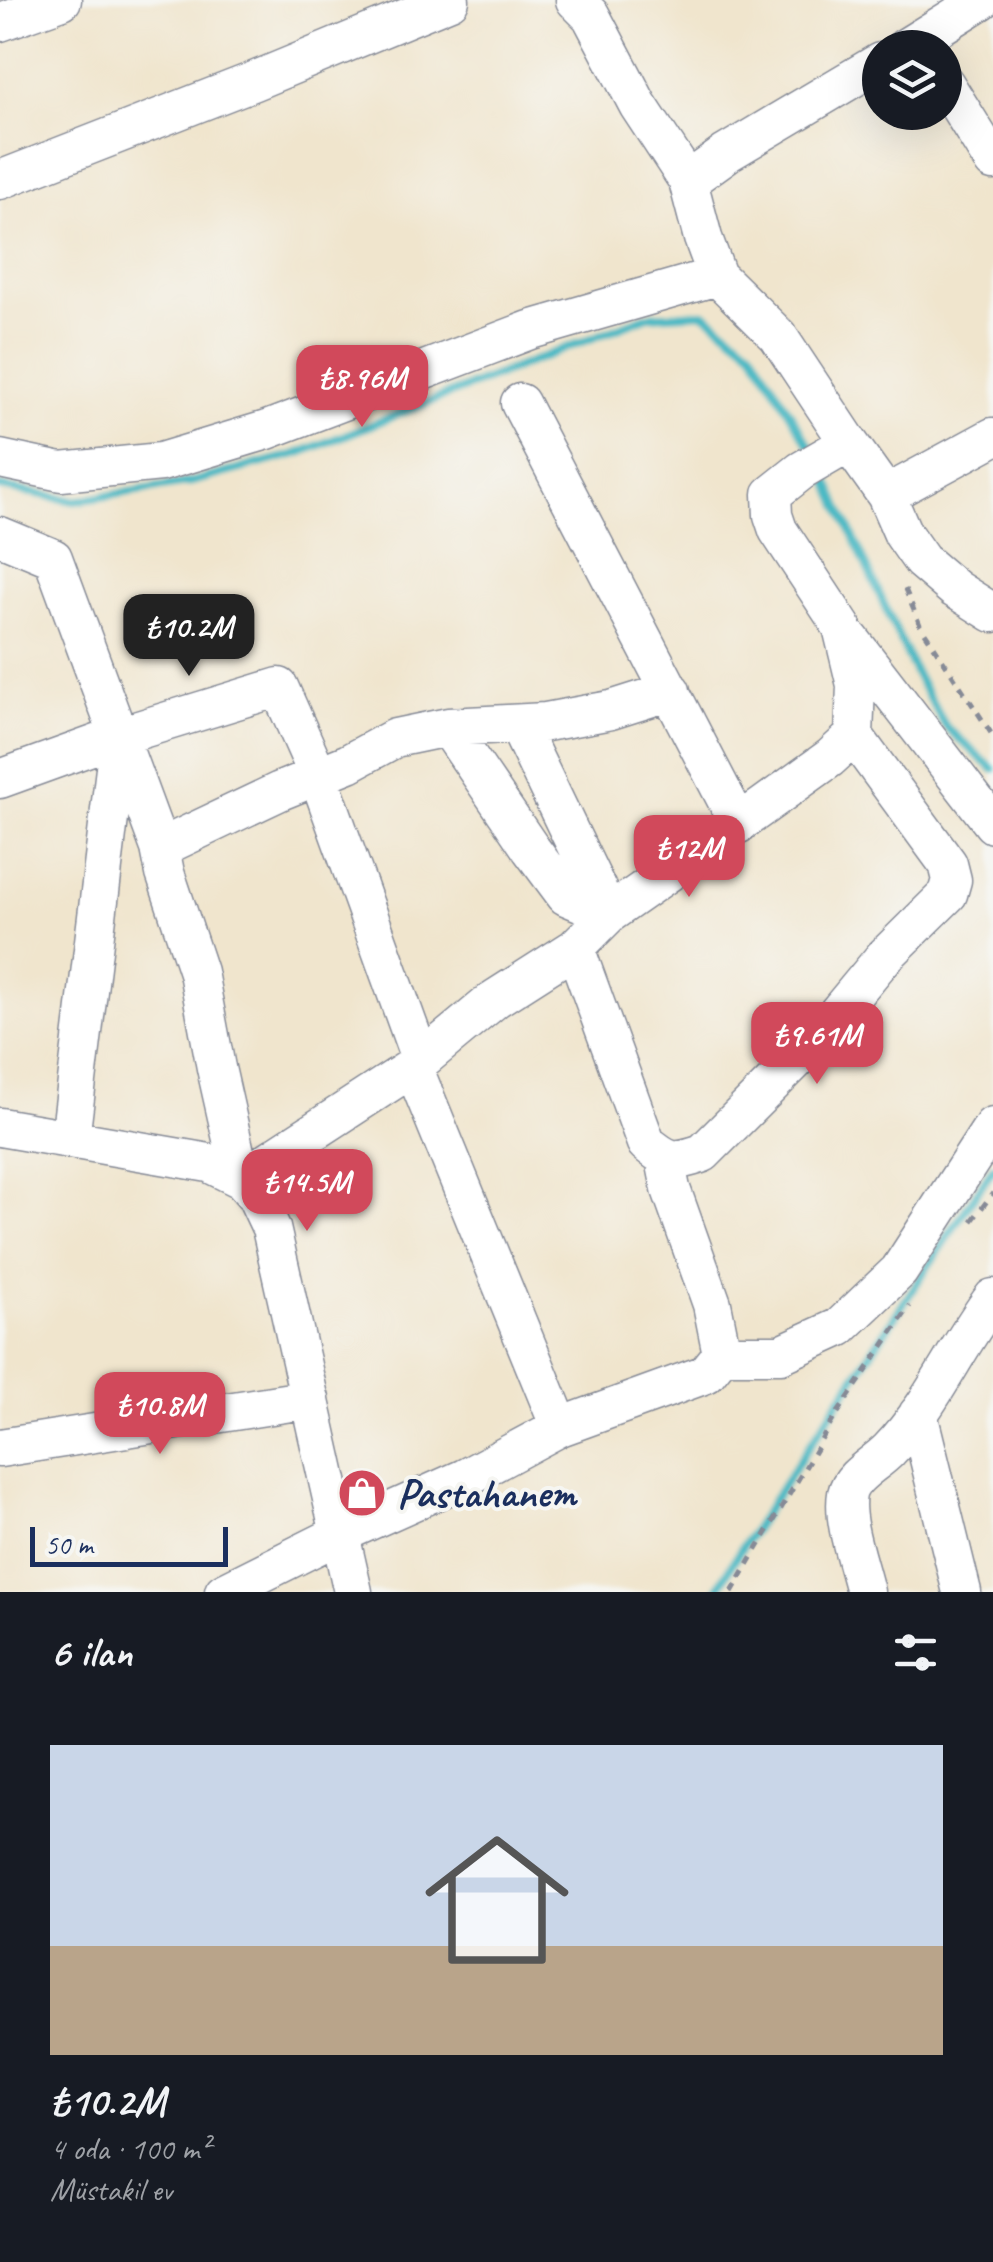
<!DOCTYPE html>
<html lang="tr">
<meta charset="utf-8">
<style>
body{margin:0;font-family:Caveat,sans-serif;background:#242831;color:#f1f3f6;height:100vh;display:flex;flex-direction:column;font-size:38px;white-space:nowrap}
*{box-sizing:border-box;margin:0}
p{font-size:32px;color:#9ea1a6}
.icon{flex:none;width:55px;height:55px;fill:none;stroke:currentColor;stroke-width:2;stroke-linecap:round;stroke-linejoin:round}
.map{position:relative;height:1592px;overflow:hidden}
.drawer{display:flex;flex-direction:column;background:#171b24;flex:1}
.drawer>*{flex:none}
.buttons{position:absolute;left:862px;top:30px;display:grid;gap:20px}
.buttons a{display:grid;place-items:center;width:100px;height:100px;border-radius:50%;background:#171b24;box-shadow:0 10px 40px #0002;font-size:50px}
.scale{position:absolute;left:30px;bottom:25px;width:198px;box-sizing:border-box;padding-left:10px;border:5px solid #1b2f5e;border-top:0;font-size:28px;line-height:35px;white-space:nowrap;color:#1b2f5e;-webkit-text-stroke:8px #f6f6f2;paint-order:stroke}
.price{position:absolute;translate:-50% -85px;padding:0 22px;border-radius:20px;background:#d1495b;color:#fff;font-size:32px;line-height:65px;filter:drop-shadow(0 2px 5px #0008)}
.price::after{content:'';position:absolute;left:50%;top:60px;width:30px;height:22px;margin-left:-15px;background:inherit;clip-path:polygon(0 0,100% 0,50% 100%)}
.price.on{background:#222;color:#fff}
ul{padding:0;list-style:none}
li{display:grid;align-content:center;gap:20px;height:530px;padding:0 50px}
li+li{border-top:2px solid #363941}
li span{display:grid;place-items:center;height:310px;border-radius:0px;color:#555}
li>.icon{margin-inline-start:auto}
span .icon{width:180px;height:180px;fill:#fffc;stroke-width:1}
li b{font-size:42px}
h2{display:flex;justify-content:space-between;align-items:center;height:120px;padding:0 50px;font-size:42px}
.map>svg:first-child{display:block}
.lines{fill:none;stroke-linecap:round;stroke-linejoin:round}
.stream{stroke:#4bb9c4;stroke-width:8}
.minor-casing{stroke:#868a96;stroke-width:41}
.path{stroke:#868a96;stroke-width:5;stroke-dasharray:8 8;stroke-linecap:butt}
.minor{stroke:#fff;stroke-width:38}
.labels{text-anchor:middle;dominant-baseline:central;stroke-width:8;stroke-linejoin:round;paint-order:stroke}
.poi-label{font-size:42px;font-weight:bold;fill:#1b2f5e;stroke:#f6f6f2;text-anchor:start}
</style>
<div class="map">
<svg width="993" height="1592" viewBox="0 0 993 1592">
<rect width="100%" height="100%" fill="#f6f6f2"/>
<filter id="ink" filterUnits="userSpaceOnUse"><feTurbulence type="fractalNoise" baseFrequency=".01" numOctaves="2"/><feDisplacementMap in="SourceGraphic" scale="20" xChannelSelector="R" yChannelSelector="G"/><feConvolveMatrix kernelMatrix="1 2 1 2 8 2 1 2 1" color-interpolation-filters="sRGB"/></filter>
<filter id="wash" filterUnits="userSpaceOnUse"><feTurbulence type="fractalNoise" baseFrequency=".0048" numOctaves="4" result="noise"/><feDisplacementMap in="SourceGraphic" scale="40" xChannelSelector="R" yChannelSelector="G"/><feGaussianBlur stdDeviation="2.25" result="paint"/><feColorMatrix in="noise" values="0 0 0 0 0 0 0 0 0 0 0 0 0 0 0 0 0 1.4 0 .05"/><feComposite in="paint" operator="in"/></filter>
<g filter="url(#wash)">
<rect width="100%" height="100%" fill="#f0e5cd"/>
<g class="lines">
<path class="stream" d="M824,472l92,203 30,52 47,42
M0,487l75,14 117,-19 105,-28 351,-138 56,-3 48,37 61,101
M716,1592l21,-37 256,-387"/>
</g>
</g>
<g filter="url(#ink)">
<g class="lines">
<g class="minor-casing">
<path id="minor" d="M575,0l16,16 47,89 50,76 15,57 14,38 61,60 71,107 37,52 17,39 19,27 33,28 38,24
M0,22l62,-22
M905,48l77,-48
M945,84l48,77
M0,180l254,-99 196,-81
M688,181l39,-28 153,-91
M520,403l219,421
M0,459l61,13 100,-10 106,-32 263,-100 187,-54
M886,495l107,-58
M0,536l53,22 107,290 5,25 33,99 18,96 25,111 172,-112 82,-68 80,-51 34,-34 153,-107 68,-49 24,-22 2,-51 -14,-58 -64,-97 -5,-15 -1,-21 29,-23 48,-28
M851,640l142,184
M518,725l91,189
M448,727l83,122 35,47 43,18
M0,779l119,-43 160,-49 39,88 103,286
M160,848l120,-57 69,-28 46,-25 53,-11 98,-5 65,-12 60,-19
M575,948l71,195c23,19 28,20 57,10l108,-108 73,-88 64,-63 4,-14 -4,-16 -94,-128
M413,1067l147,360
M0,1127l209,36 32,16 15,17 15,32 82,364
M70,1139l48,-395
M722,1354h59l59,-27 59,-56 94,-145
M918,1414l44,178
M0,1448l310,-49
M224,1592l116,-58 125,-56 95,-51 146,-53 16,-20 -10,-50 -41,-115 -6,-30
M865,1592c-6,-27 -23,-71 -18,-98 4,-19 29,-30 42,-44 43,-44 67,-103 104,-152"/>
</g>
<path class="path" d="M905,589l15,36 73,111
M972,1221l21,-28
M732,1592l101,-172 77,-114"/>
<use href="#minor" class="minor"/>
</g>
</g>
<defs>
<g id="shop-disc" transform="scale(2.5)"><circle r="9.5" fill="#d1495b" stroke="#f6f6f2"/><path d="M-5-2.5h2.3a2.7 3.5 0 0 1 5.4 0H5L5.5 6h-11ZM-1.5-2.5h3a1.5 2.3 0 0 0-3 0Z" fill="#fff"/></g>
</defs>
<g fill-rule="evenodd">
<use href="#shop-disc" x="362" y="1493"/>
</g>
<g class="labels">
<g class="poi-label">
<text x="397" y="1493">Pastahanem</text>
</g>
</g>
</svg>
<div class="buttons">
<a><svg class="icon" aria-label="layers" viewBox="0 0 24 24"><path d="M12 4l9 5-9 5-9-5zM3 14l9 5 9-5"/></svg></a>
</div>
<div class="scale">50 m</div>
<b class="price" style="left:362px;top:430px">₺8.96M</b>
<b class="price on" style="left:189px;top:679px">₺10.2M</b>
<b class="price" style="left:689px;top:900px">₺12M</b>
<b class="price" style="left:817px;top:1087px">₺9.61M</b>
<b class="price" style="left:307px;top:1234px">₺14.5M</b>
<b class="price" style="left:160px;top:1457px">₺10.8M</b>
</div>
<section class="drawer">
<h2>6 ilan<svg class="icon" aria-label="filters" viewBox="0 0 24 24"><path d="M4 7h16M4 17h16"/><circle cx="9" cy="7" r="2"/><circle cx="15" cy="17" r="2"/></svg></h2>
<ul>
<li><span style="background:linear-gradient(#c9d6e8 65%,#b9a48a 0)"><svg class="icon" aria-label="home" viewBox="0 0 24 24"><path d="M3 11l9-7 9 7M6 9v11h12V9"/></svg></span><div><b>₺10.2M</b><p>4 oda · 100 m²</p><p>Müstakil ev</p></div></li>
</ul>
</section>
